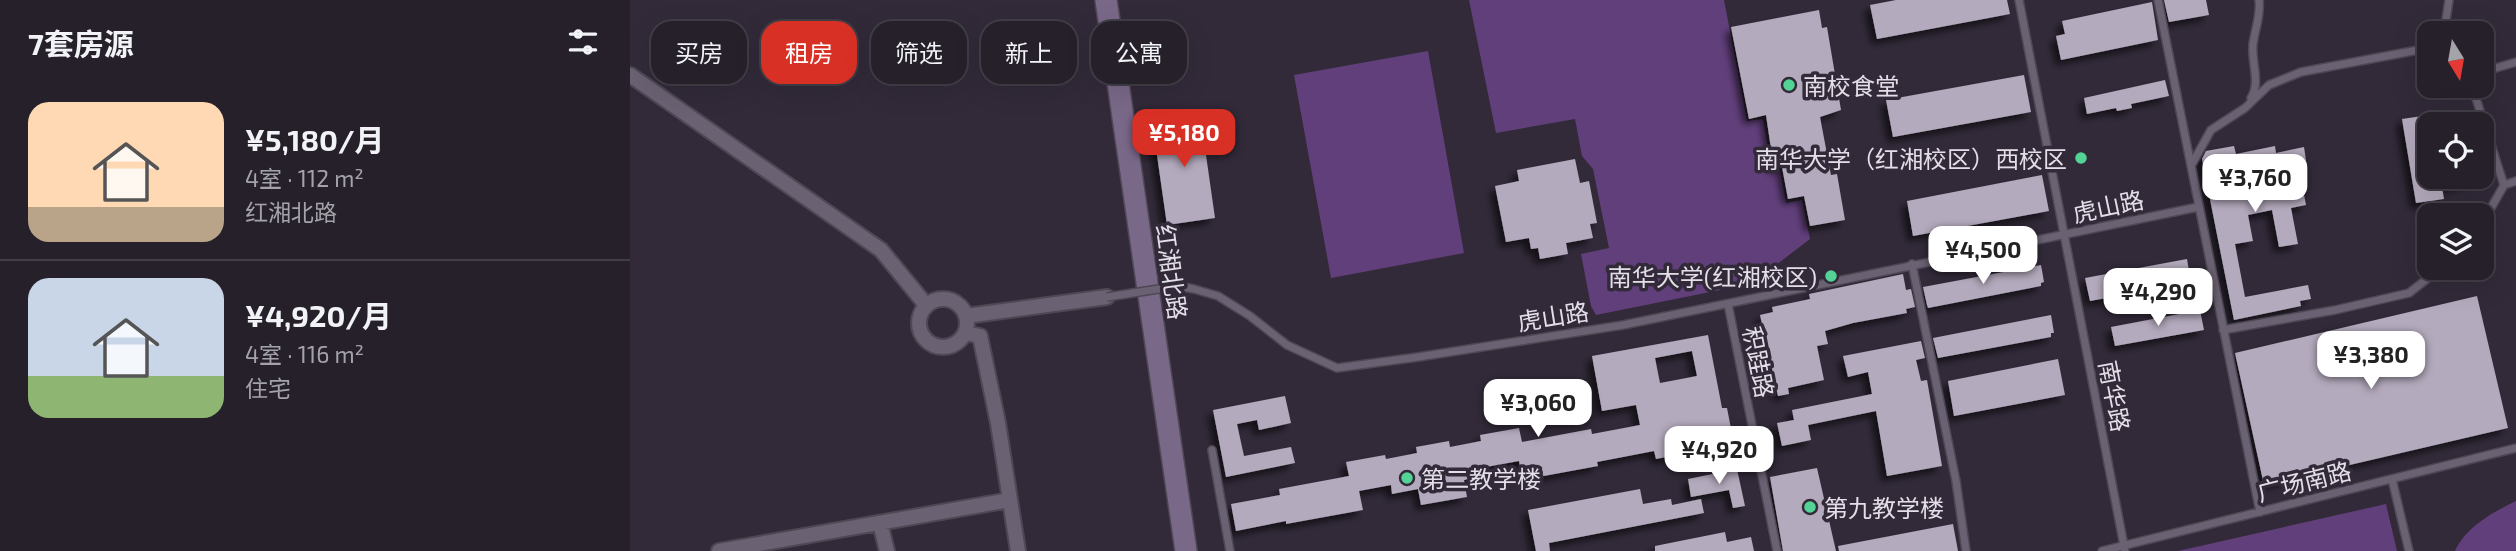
<!DOCTYPE html>
<html lang="zh">
<meta charset="utf-8">
<style>
body{margin:0;font-family:"Exo 2","Noto Sans SC",sans-serif;background:#2e2833;color:#f1f3f6;height:100vh;display:flex;flex-direction:column;font-size:26px;white-space:nowrap}
*{box-sizing:border-box;margin:0}
p{font-size:23px;color:#a4a3a9}
.icon{flex:none;width:38px;height:38px;fill:none;stroke:currentColor;stroke-width:2;stroke-linecap:round;stroke-linejoin:round}
.map{position:relative;flex:1;overflow:hidden}
.sheet{display:flex;flex-direction:column;background:#26202b;width:630px}
.sheet>*{flex:none}
.hud{position:absolute;left:21px;top:21px;width:665px;height:63px;display:flex;gap:14px}
.needle{width:46px;rotate:169deg}
.buttons{position:absolute;left:1787px;top:21px;display:grid;gap:14px}
.buttons a{display:grid;place-items:center;width:77px;height:77px;border-radius:14px;background:#26202b;box-shadow:0 7px 28px #0002,0 0 0 2px #423e47;font-size:35px}
.price{position:absolute;translate:-50% -60px;padding:0 16px;border-radius:14px;background:#fff;color:#222;font-size:23px;line-height:46px;filter:drop-shadow(0 2px 4px #0008)}
.price::after{content:'';position:absolute;left:50%;top:42px;width:21px;height:16px;margin-left:-10px;background:inherit;clip-path:polygon(0 0,100% 0,50% 100%)}
.price.active{background:#d93025;color:#fff}
ul{padding:0;list-style:none}
li{display:flex;align-items:center;gap:21px;height:175px;padding:0 28px}
li+li{border-top:2px solid #423e47}
li span{display:grid;place-items:center;flex:none;width:196px;height:140px;border-radius:21px;color:#555}
li>.icon{margin-inline-start:auto}
span .icon{width:84px;height:84px;fill:#fffc;stroke-width:1}
li b{font-size:30px}
h2{display:flex;justify-content:space-between;align-items:center;height:84px;padding:0 28px;font-size:30px}
.tag{padding:0 24px;border-radius:21px;background:#26202b;box-shadow:0 7px 28px #0002,0 0 0 2px #423e47;font-size:24px;line-height:63px}
.tag.active{background:#d93025;color:#fff}
main{display:flex;flex:1;min-height:0}
.map>svg:first-child{display:block}
.green{fill:#613f7b}
.building{fill:#b4aabd;fill-rule:evenodd;filter:url(#shadow)}
.lines{fill:none;stroke-linecap:round;stroke-linejoin:round}
.lane-casing{stroke:#4e4854;stroke-width:10}
.street-casing{stroke:#4e4854;stroke-width:18}
.secondary-casing{stroke:#4e4854;stroke-width:24}
.lane{stroke:#6a6172;stroke-width:7}
.street{stroke:#6a6172;stroke-width:14}
.secondary{stroke:#7a6889;stroke-width:21}
.lane-bridge-casing{stroke:#4e4854;stroke-width:10;stroke-linecap:butt}
.lane-bridge{stroke:#6a6172;stroke-width:7}
.poi-dot{fill:#54d396;stroke:#322a39;stroke-width:2.5}
.labels{text-anchor:middle;dominant-baseline:central;stroke-width:7;stroke-linejoin:round;paint-order:stroke}
.poi-label{font-size:24px;fill:#e3dee7;stroke:#322a39;text-anchor:start}
.street-label{font-size:24px;fill:#e3dee7;stroke:#322a39}
</style>
<main>
<section class="sheet">
<h2>7套房源<svg class="icon" aria-label="filters" viewBox="0 0 24 24"><path d="M4 7h16M4 17h16"/><circle cx="9" cy="7" r="2"/><circle cx="15" cy="17" r="2"/></svg></h2>
<ul>
<li><span style="background:linear-gradient(#ffd9b3 75%,#b9a48a 0)"><svg class="icon" aria-label="home" viewBox="0 0 24 24"><path d="M3 11l9-7 9 7M6 9v11h12V9"/></svg></span><div><b>¥5,180/月</b><p>4室 · 112 m²</p><p>红湘北路</p></div></li>
<li><span style="background:linear-gradient(#c9d6e8 70%,#8fb573 0)"><svg class="icon" aria-label="home" viewBox="0 0 24 24"><path d="M3 11l9-7 9 7M6 9v11h12V9"/></svg></span><div><b>¥4,920/月</b><p>4室 · 116 m²</p><p>住宅</p></div></li>
</ul>
</section>
<div class="map">
<svg width="1886" height="551" viewBox="0 0 1886 551">
<defs>
<filter id="shadow"><feDropShadow dx="-5.5" dy="5.5" stdDeviation="3.5" flood-color="#0009"/></filter>
</defs>
<rect width="100%" height="100%" fill="#322a39"/>
<path class="green" d="M839,0h255l23,121 16,-2 9,52 8,-1 6,33 16,-3 8,39 -51,39 -14,7 -149,30 -5,-9 -10,-52 28,-6 -16,-79 -11,-13 -7,-37 -79,14z
M798,51l36,202 -133,25 -37,-203z
M1886,501v50h-61c11,-24 38,-39 61,-50z
M1756,504l11,47h-219z"/>
<path class="building" d="M1266,0h111l3,14 -133,25 -7,-34z
M1534,0h42l3,15 -40,7z
M1522,2l6,38 -97,20 -5,-24 9,-2 -3,-13z
M1189,10l3,18 5,-1 14,83 -21,7 11,58 6,-1 8,46 -35,6 -6,-30 -16,3 -6,-32 -8,2 -8,-54 -17,4 -18,-92z
M1394,75l7,37 -138,25 -7,-37z
M1535,80l4,16 -38,8 1,4 -15,3 -1,-3 -29,6 -3,-16z
M570,113l15,105 -48,7 -15,-105z
M1799,115v62h37v6l-24,4 2,12 -28,4 -14,-84z
M1604,146l2,8 39,-8 1,7 28,-6 3,20 -8,2 7,36 -15,3 7,36 -19,3 -7,-37 -24,5 5,26 -18,3 10,53 63,-12 3,14 -11,2 1,5 -67,14 -32,-161 4,-8z
M945,159l5,24 9,-2 8,42 -7,1 3,14 -27,5 2,11 -28,5 -2,-11 -7,1 -2,-11 -23,4 -11,-56 24,-5 -2,-11z
M1412,175l7,36 -136,25 -6,-35z
M1557,259l4,24 -101,18 -5,-23z
M1411,265l3,17 -3,1v3l-113,22 -1,-3 -4,-18z
M1273,274l3,16 5,-1 4,18 -9,2 1,4 -54,10 -28,8 3,13 -11,2 7,34 -36,8 1,6 -11,2 -18,-81 13,-3 -1,-5 38,-8 -1,-5z
M1847,296l31,132 -244,57 -29,-132z
M1570,310l4,20 -89,16 -4,-19z
M1421,315l3,18h-3v4l-113,21 -5,-20z
M1078,335l14,73h5l7,36 -78,15 -2,-8 -57,11 1,4 -76,14 -3,-19 -33,6 2,9 -24,4 3,17 -46,8 -3,-16 -26,5 -1,-9 -32,6 4,19 -77,14v-3l-50,10 -5,-27 49,-9 -1,-6 70,-13 -3,-14 39,-7 1,4 31,-6 -1,-6 33,-6 1,6 31,-6 -1,-6 39,-7 3,14 69,-13 1,5 48,-9 -4,-20 -34,6 -10,-55zM1062,351l5,25 -37,7 -5,-25z
M1291,341l4,17 -9,2 5,21 6,-1 15,86 -55,10 -11,-65 -68,14 3,15 -29,6 -5,-23 17,-3 -2,-10 80,-16 -4,-22 -20,5 -5,-21z
M1428,359l7,36 -111,21 -6,-35z
M655,396l6,27 -32,7 -2,-10 -20,4 7,32 47,-9 4,16 -69,14 -13,-67z
M1187,468l19,83h-53l-13,-74z
M1107,469l8,37 -12,2 -4,-18 -38,7 -3,-18z
M1010,489l3,15 28,-5 1,6 29,-6 3,14 -155,30 1,8h-14l-8,-41z
M1323,524l5,27h-119l-1,-5z
M1095,532l2,10 24,-5 3,14h-99v-5z"/>
<g class="lines">
<g class="lane-casing">
<path id="lane" d="M1389,0l106,551
M1528,0l102,512
M1814,33l5,-33
M1852,72l34,-10
M1842,86l32,99
M1621,98c10,-16 0,-35 2,-54 2,-15 8,-29 6,-44
M1562,164l19,-34 34,-22 24,-23 32,-13 128,-24
M1852,224l22,-39 12,-4
M1282,264l44,217 10,70
M548,286l16,3 24,7 32,20 37,29 50,23 81,-11 205,-32 575,-118
M1098,304l49,247
M1593,330l112,-20 74,-17 32,-25
M582,450l18,101
M1762,479l17,72
M1472,551l414,-103"/>
</g>
<g class="street-casing">
<path id="street" d="M0,75l251,175 45,55
M289 323a24 24 0 1 1 48 0a24 24 0 1 1-48 0Z
M336,316l141,-19
M335,333l15,3 18,87 20,128
M250,523l7,28
M89,551l291,-51"/>
</g>
<g class="secondary-casing">
<path id="secondary" d="M476,0l80,551"/>
</g>
<use href="#lane" class="lane"/>
<use href="#street" class="street"/>
<use href="#secondary" class="secondary"/>
<g class="lane-bridge-casing">
<path id="lane-bridge" d="M477,297l71,-11"/>
</g>
<use href="#lane-bridge" class="lane-bridge"/>
</g>
<g class="poi-dot">
<circle cx="1159" cy="85" r="7"/>
<circle cx="1451" cy="158" r="7"/>
<circle cx="1201" cy="276" r="7"/>
<circle cx="777" cy="478" r="7"/>
<circle cx="1180" cy="507" r="7"/>
</g>
<g class="labels">
<g class="poi-label">
<text x="1173" y="85">南校食堂</text>
<text x="1437" y="158" text-anchor="end">南华大学（红湘校区）西校区</text>
<text x="1187" y="276" text-anchor="end">南华大学(红湘校区)</text>
<text x="791" y="478">第二教学楼</text>
<text x="1194" y="507">第九教学楼</text>
</g>
<g class="street-label">
<text transform="translate(1478 206) rotate(-12)">虎山路</text>
<text transform="translate(542 272) rotate(82)">红湘北路</text>
<text transform="translate(923 316) rotate(-9)">虎山路</text>
<text transform="translate(1129 362) rotate(79)">积跬路</text>
<text transform="translate(1485 396) rotate(79)">南华路</text>
<text transform="translate(1674 481) rotate(-14)">广场南路</text>
</g>
</g>
</svg>
<div class="buttons">
<a><svg class="needle" viewBox="-14 -14 28 28"><path d="M0-13l5 13h-10z" fill="#e53935"/><path d="M0 13l5-13h-10z" fill="#a4a3a9"/></svg></a>
<a><svg class="icon" aria-label="locate" viewBox="0 0 24 24"><circle cx="12" cy="12" r="6"/><path d="M12 2v4M12 18v4M2 12h4M18 12h4"/></svg></a>
<a><svg class="icon" aria-label="layers" viewBox="0 0 24 24"><path d="M12 4l9 5-9 5-9-5zM3 14l9 5 9-5"/></svg></a>
</div>
<b class="price active" style="left:554px;top:169px">¥5,180</b>
<b class="price" style="left:1625px;top:214px">¥3,760</b>
<b class="price" style="left:1353px;top:286px">¥4,500</b>
<b class="price" style="left:1528px;top:328px">¥4,290</b>
<b class="price" style="left:1741px;top:391px">¥3,380</b>
<b class="price" style="left:908px;top:439px">¥3,060</b>
<b class="price" style="left:1089px;top:486px">¥4,920</b>
<div class="hud">
<a class="tag">买房</a>
<a class="tag active">租房</a>
<a class="tag">筛选</a>
<a class="tag">新上</a>
<a class="tag">公寓</a>
</div>
</div>
</main>
